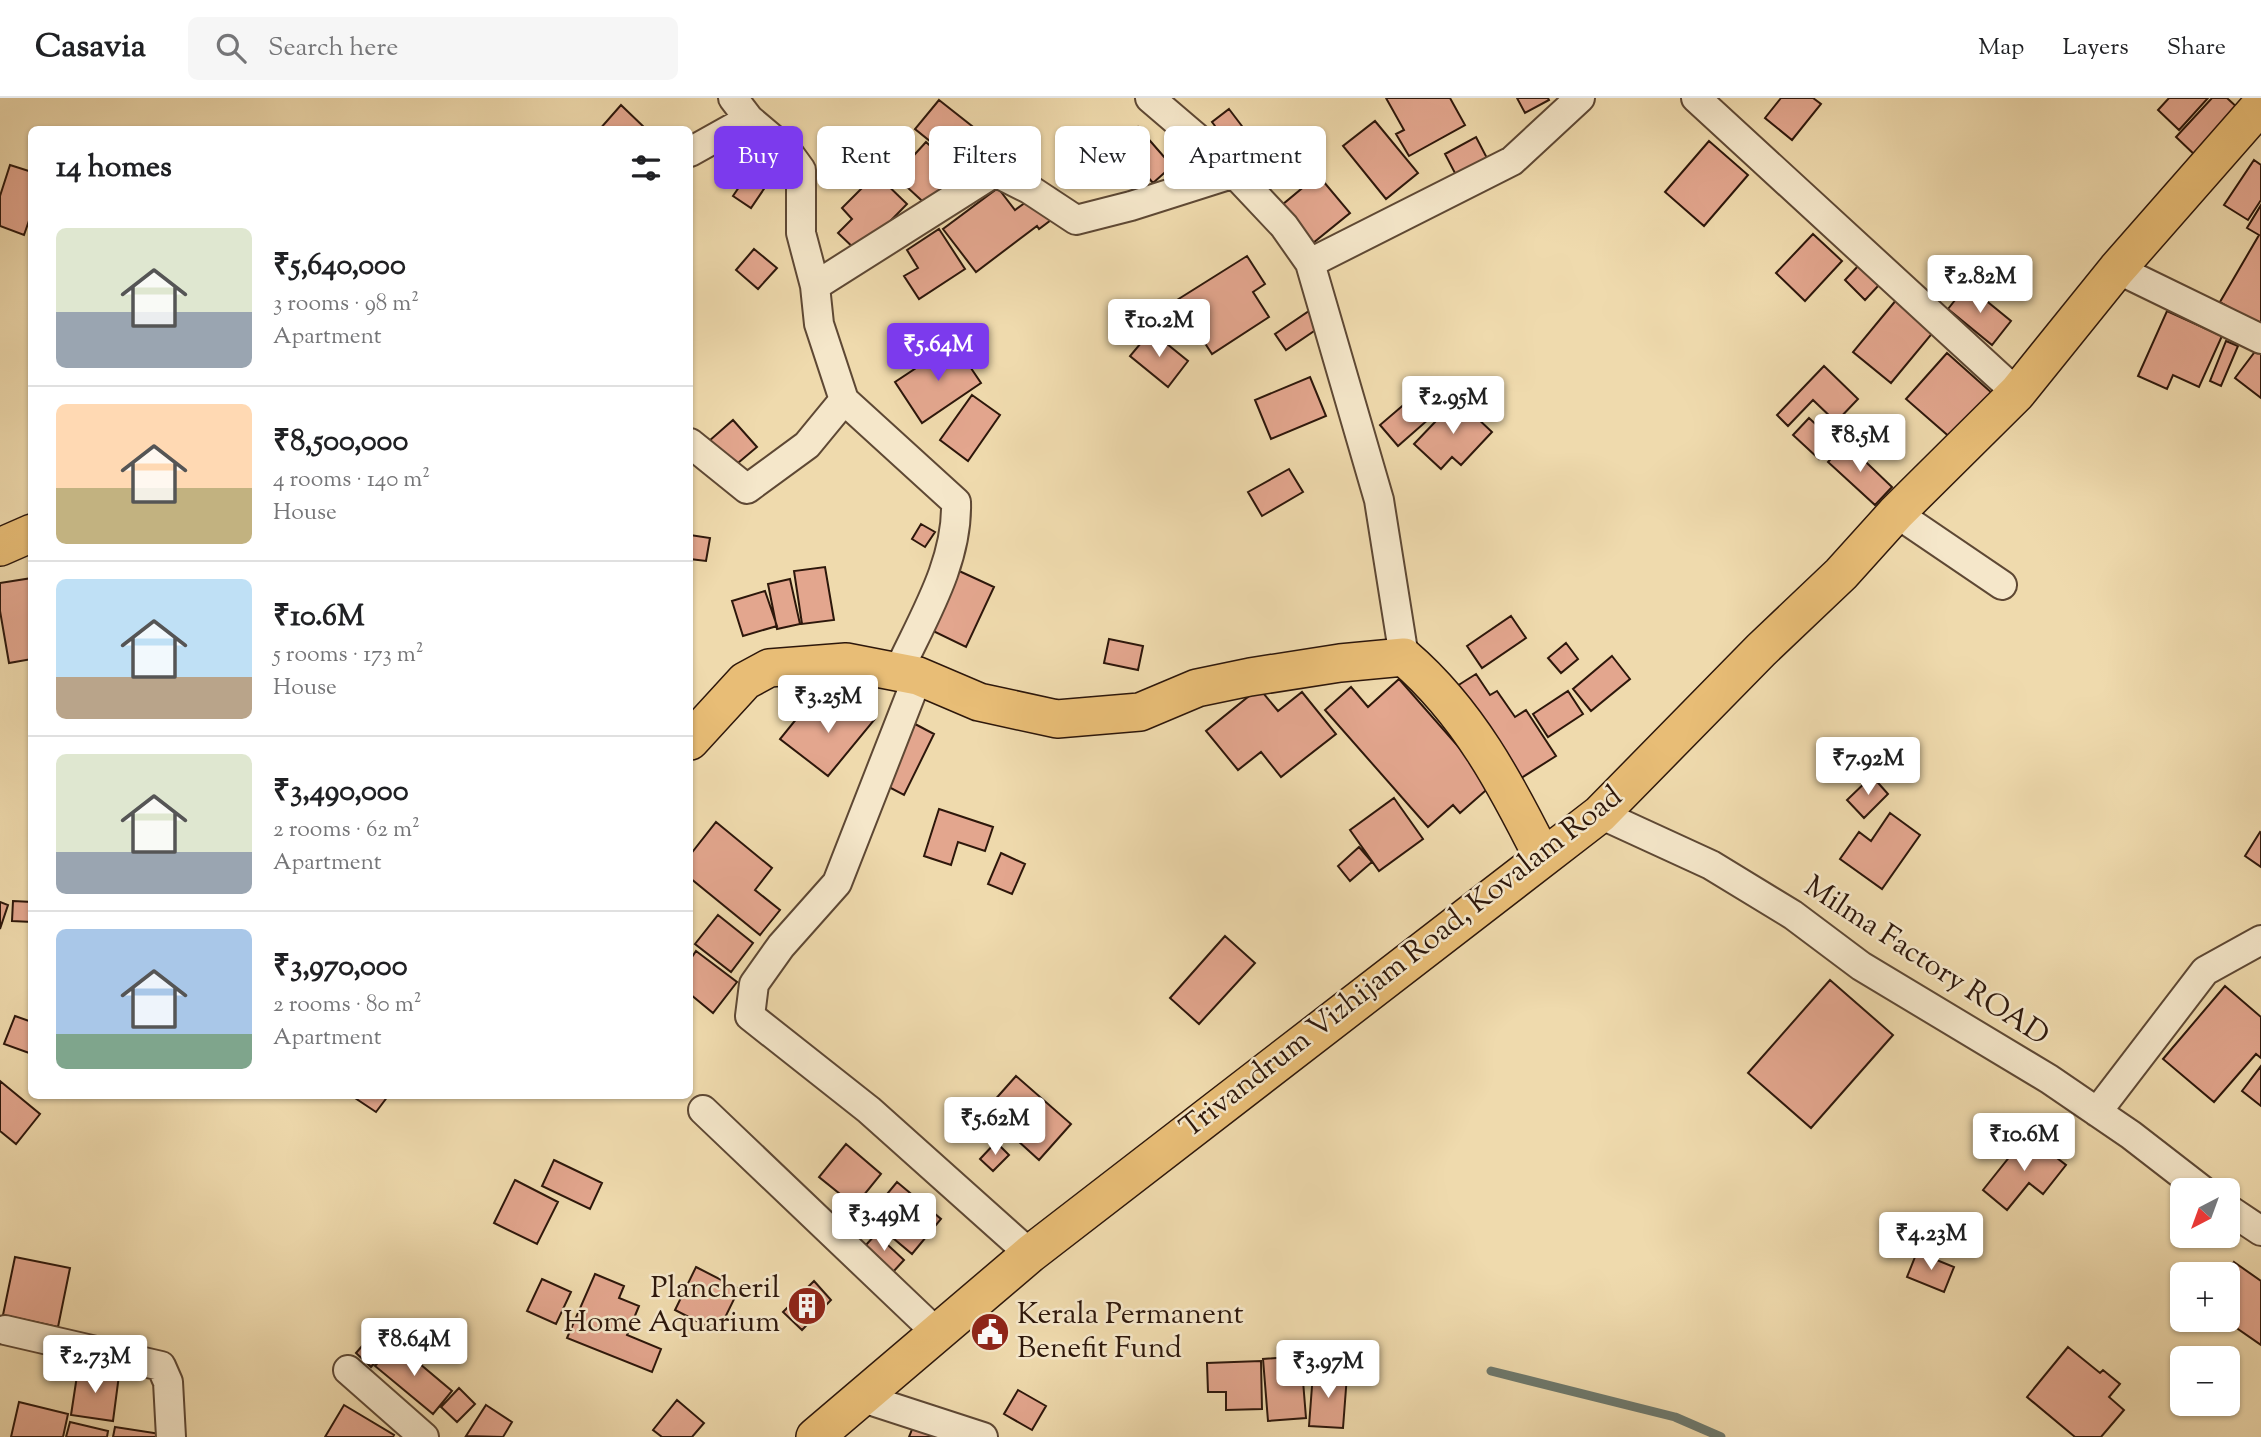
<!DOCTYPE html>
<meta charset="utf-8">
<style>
body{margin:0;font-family:"Sorts Mill Goudy",serif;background:#f6f6f6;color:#202124;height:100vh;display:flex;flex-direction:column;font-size:26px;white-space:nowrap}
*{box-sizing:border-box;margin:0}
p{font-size:23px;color:#757577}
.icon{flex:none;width:38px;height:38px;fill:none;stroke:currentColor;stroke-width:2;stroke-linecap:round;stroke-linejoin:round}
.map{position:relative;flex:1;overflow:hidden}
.panel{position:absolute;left:28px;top:28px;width:665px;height:973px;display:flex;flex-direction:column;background:#fff;border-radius:10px;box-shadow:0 2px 5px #0004}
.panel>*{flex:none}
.hud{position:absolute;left:714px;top:28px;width:665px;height:63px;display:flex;gap:14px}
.needle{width:46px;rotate:221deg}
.fabs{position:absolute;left:2170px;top:1080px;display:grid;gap:14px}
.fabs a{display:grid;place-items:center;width:70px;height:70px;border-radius:10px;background:#fff;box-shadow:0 2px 5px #0004;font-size:35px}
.price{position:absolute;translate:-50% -60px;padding:0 16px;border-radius:7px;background:#fff;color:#222;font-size:23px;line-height:46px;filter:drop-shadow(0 2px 4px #0008)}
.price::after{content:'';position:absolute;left:50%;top:42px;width:21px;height:16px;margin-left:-10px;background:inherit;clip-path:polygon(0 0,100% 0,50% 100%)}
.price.selected{background:#7c3aed;color:#fff}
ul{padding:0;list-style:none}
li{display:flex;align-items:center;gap:21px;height:175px;padding:0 28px}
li+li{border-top:2px solid #e0e0e0}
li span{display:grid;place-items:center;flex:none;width:196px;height:140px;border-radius:10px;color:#555}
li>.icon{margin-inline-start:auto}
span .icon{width:84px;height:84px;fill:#fffc;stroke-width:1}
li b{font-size:30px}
h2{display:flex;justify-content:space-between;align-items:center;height:84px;padding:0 28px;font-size:30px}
.pill{padding:0 24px;border-radius:10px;background:#fff;box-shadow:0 2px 5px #0004;font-size:24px;line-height:63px}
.pill.selected{background:#7c3aed;color:#fff}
header{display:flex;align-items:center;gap:42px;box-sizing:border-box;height:98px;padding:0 35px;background:#fff;border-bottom:2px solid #e0e0e0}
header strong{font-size:33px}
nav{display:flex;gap:38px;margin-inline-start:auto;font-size:24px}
.search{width:490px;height:63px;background:#f6f6f6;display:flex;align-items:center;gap:18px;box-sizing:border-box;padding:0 24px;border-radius:10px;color:#757577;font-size:26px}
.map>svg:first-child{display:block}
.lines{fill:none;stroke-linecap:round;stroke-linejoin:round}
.stream{stroke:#6e796d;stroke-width:9}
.building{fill:#e3a68e;stroke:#2d170b;stroke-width:2}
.minor-casing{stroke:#5e4834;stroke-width:32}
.major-casing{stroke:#2d170b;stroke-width:40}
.minor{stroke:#f5e7ca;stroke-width:28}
.major{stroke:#e8bd76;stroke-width:37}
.labels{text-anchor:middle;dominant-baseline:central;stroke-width:5;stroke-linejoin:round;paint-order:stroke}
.street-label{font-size:30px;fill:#2d170b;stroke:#f5e7ca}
.poi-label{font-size:30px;fill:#2d170b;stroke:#f5e7ca;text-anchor:end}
</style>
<header>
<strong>Casavia</strong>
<div class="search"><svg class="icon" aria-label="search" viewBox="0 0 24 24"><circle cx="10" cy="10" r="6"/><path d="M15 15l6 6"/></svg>Search here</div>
<nav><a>Map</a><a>Layers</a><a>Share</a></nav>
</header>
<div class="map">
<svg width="2261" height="1339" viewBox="0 0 2261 1339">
<rect width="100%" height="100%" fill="#efdaad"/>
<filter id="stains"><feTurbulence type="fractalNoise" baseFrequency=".00286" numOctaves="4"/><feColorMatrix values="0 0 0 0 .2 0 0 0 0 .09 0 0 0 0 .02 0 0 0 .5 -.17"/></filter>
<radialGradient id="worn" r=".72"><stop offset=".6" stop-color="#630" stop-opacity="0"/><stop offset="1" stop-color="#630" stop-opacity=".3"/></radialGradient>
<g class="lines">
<path class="stream" d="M1491,1273l184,46 46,20"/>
</g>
<path class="building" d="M1386,0h64l15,27 -56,31 -13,-22 8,-4z
M1517,0h31l1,2 -24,13z
M1781,0h32l8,6 -29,36 -27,-22z
M2169,0h39l-29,32 -21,-20z
M2212,0h15l13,12 -43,47 -21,-20z
M939,2l57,45 -24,30 -57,-46z
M621,7l26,25h-48z
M1229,11l22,29 -17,13 -22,-29z
M1375,23l43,52 -32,26 -43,-53z
M1138,29l34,39 -19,17 -34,-39z
M1476,39l12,23 -31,17 -12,-23z
M1709,43l39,34 -44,51 -39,-34z
M926,44l37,34 -31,34 -37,-34z
M2254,62l7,5v35l-13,20 -24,-15z
M10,67l22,7v40l-8,23 -24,-9v-30z
M750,73l18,12 -17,25 -18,-12z
M876,76l31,30 -48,49 -21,-20 14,-14 -10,-11z
M1318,77l32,38 -37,30 -31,-38z
M998,90l17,22 18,-13 18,23 -12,9 -2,-3 -61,46 -33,-43z
M2261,107v121l-41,-24 39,-67 -12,-7z
M939,131l26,40 -46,30 -15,-23 14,-8 -11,-18z
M1813,136l29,27 -37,40 -29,-28z
M754,151l23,19 -19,21 -22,-19z
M1247,158l18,28 -12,8 16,25 -57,37 -35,-54z
M1859,167l20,20 -14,15 -20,-20z
M1967,187l44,36 -19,24 -44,-36z
M1897,201l38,31 -44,53 -38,-31z
M1309,213l11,16 -34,23 -11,-16z
M2167,213l55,25 -23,51 -26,-12 -6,14 -29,-13z
M1151,233l37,30 -20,26 -38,-31z
M2226,243l12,5 -17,40 -11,-5z
M954,245l27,40 -59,40 -27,-41z
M2260,247l1,1v52l-26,-20z
M1947,255l46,41 -41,45 -46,-40z
M1824,268l34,33 -22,23 -23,-22 -25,26 -11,-11z
M1310,279l16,39 -55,23 -16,-39z
M1421,292l17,21 -40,35 -18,-21z
M972,297l28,20 -32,46 -28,-21z
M1457,301l35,33 -31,33 -9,-8 -11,12 -27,-25z
M1809,320l26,24 -16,17 -26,-24z
M733,322l24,27 -25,21 -23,-27z
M1846,345l46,44 -17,18 -47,-43z
M1289,371l14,23 -41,24 -14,-24z
M921,426l14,8 -10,15 -13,-8z
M690,437l20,3 -4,23 -16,-2z
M825,469l9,53 -32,4 -8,-53z
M957,472l37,17 -28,60 -37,-18z
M32,480v81l-23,4 -9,-52v-28z
M790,481l10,45 -23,5 -9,-45z
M765,493l12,35 -34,10 -11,-35z
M1511,518l15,22 -44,30 -15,-22z
M1109,541l34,7 -5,24 -34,-7z
M1566,545l12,16 -17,14 -13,-15z
M1612,558l18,23 -39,32 -18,-22z
M1476,576l14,21 7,-4 18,26 11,-7 30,46 -38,24 -61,-94z
M1399,581l93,106 -32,28 -7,-8 -25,22 -103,-117 26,-23 17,20z
M1259,590l19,23 24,-19 34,42 -55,43 -20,-25 -23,18 -32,-39z
M1568,593l15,23 -35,23 -15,-23z
M850,600l25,21 -47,57 -48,-37 26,-32 22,18z
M915,626l19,10 -30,61 -19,-10z
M1872,678l16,18 -24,24 -17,-18z
M1394,700l29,41 -44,32 -29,-41z
M939,711l54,18 -8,24 -27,-9 -7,23 -27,-9z
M1890,715l30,22 -38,54 -42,-30 19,-27 12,9z
M716,724l56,46 -17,22 25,20 -20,25 -70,-57v-23z
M2260,734l1,1v34l-16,-11z
M1359,749l13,15 -22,19 -12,-15z
M1001,755l24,11 -13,30 -24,-10z
M13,803l19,1v20l-20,-1z
M0,804l8,3 -8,24z
M718,817l35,28 -22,29 -36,-28z
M1225,838l30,27 -56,61 -29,-26z
M696,853l41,31 -24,31 -23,-19v-34z
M1830,882l63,55 -82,93 -63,-55z
M2225,888l36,31v41l-5,-4 -42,48 -51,-43z
M15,918l17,6v32l-28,-10z
M2261,968v40l-19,-15z
M1016,978l55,48 -32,36 -54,-49z
M0,983l40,33 -24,30 -16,-13z
M352,998h36l-12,16z
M2027,1037l39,30 -23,29 -14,-11 -22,27 -24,-20z
M996,1044l13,13 -16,16 -13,-12z
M846,1046l35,30 -26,32 -36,-29z
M554,1062l48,23 -12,26 -48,-23z
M515,1082l43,22 -21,42 -43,-21z
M897,1084l44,37 -29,35 -44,-37z
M876,1136l28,26 -11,12 -28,-26z
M1917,1154l37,15 -10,25 -37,-15z
M15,1159l55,11 -12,59 -55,-12z
M2234,1164l27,19v64l-36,-25h3l-3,-46z
M696,1169l43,22 -21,43 -43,-22z
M595,1176l29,12 -5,12 20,8 -12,29 34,14 -9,23 -85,-34z
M542,1181l29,13 -15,32 -29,-13z
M814,1183l17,19 -29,30 -19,-18z
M377,1231l16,13 -22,25 -15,-14z
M395,1245l57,48 -19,23 -58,-48z
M2068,1249l32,26 3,-3 17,14 -11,13 15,13 -23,27h-26l-48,-40z
M1301,1258l5,62 -38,3 -5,-62z
M1261,1263l1,48 -36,1v-18h-18l-1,-29z
M78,1271l41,6 -6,46 -42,-6z
M1313,1275l34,2 -4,53 -34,-2z
M459,1290l16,16 -18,18 -16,-15z
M1018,1292l28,16 -14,24 -28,-16z
M677,1302l27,23 -12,14h-30l-9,-7z
M19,1304l49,12 -5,23h-52z
M344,1307l50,30 -1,2h-68z
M486,1307l26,17 -9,15 -37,-1z
M70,1324l38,9 -1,6h-41z
M115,1329l52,8 -1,2h-53z
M913,1329l27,10h-31z"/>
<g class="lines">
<g class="minor-casing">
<path id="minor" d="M733,0l16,21 39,33 13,18v63l14,53
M1150,0l69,59 65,69 26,37 69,237 25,157
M1696,0l321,295
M690,54l59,-33
M1310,165l202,-102 68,-63
M2117,171l144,70
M844,302l-25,-76 -4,-38 180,-114 34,17 47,31 55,-14 104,-33
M690,345l57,46 60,-44 37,-45 112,102c2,60 -33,116 -58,170
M1896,415l106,72
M918,578l-81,207 -56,63 -27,38 -4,32 119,94 161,144
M1600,716l111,51 82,50 68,51 188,113 82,56 71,55
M703,1012l234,223
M2097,1014l108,-141 56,-31
M2228,1111l33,22
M5,1232l156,36 7,16 3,55
M348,1272l76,67
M860,1299l123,40"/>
</g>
<g class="major-casing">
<path id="major" d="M0,449l32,-14
M690,643l55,-60 24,-13 77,-6 72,14 61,26 78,17 83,-7 57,-24 53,-11 90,-14 64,-6c64,55 102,127 139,201
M815,1339l215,-183 570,-440 161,-164 80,-76 55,-61 121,-120 100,-124 144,-164"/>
</g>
<use href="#minor" class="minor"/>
<use href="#major" class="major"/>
</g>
<defs>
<g id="building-disc" transform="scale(2.0125)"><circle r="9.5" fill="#8f2418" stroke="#f5e7ca"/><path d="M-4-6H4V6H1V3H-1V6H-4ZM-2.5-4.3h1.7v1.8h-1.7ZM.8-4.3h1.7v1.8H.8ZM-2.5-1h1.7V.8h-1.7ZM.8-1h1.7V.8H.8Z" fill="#fff"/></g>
<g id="civic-disc" transform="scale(2.0125)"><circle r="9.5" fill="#8f2418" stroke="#f5e7ca"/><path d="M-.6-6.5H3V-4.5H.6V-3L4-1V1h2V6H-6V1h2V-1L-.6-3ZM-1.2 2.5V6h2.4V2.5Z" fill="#fff"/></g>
</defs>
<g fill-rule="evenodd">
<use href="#building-disc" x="807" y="1208"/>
<use href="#civic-disc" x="990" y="1234"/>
</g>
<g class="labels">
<g class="street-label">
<text transform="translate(1926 864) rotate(33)">Milma Factory ROAD</text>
<text transform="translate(1402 865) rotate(-38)">Trivandrum Vizhijam Road, Kovalam Road</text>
</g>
<g class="poi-label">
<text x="780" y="1191">Plancheril<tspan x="780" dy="34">Home Aquarium</tspan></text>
<text x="1017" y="1217" text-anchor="start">Kerala Permanent<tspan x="1017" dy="34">Benefit Fund</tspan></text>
</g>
</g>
<rect width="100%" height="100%" filter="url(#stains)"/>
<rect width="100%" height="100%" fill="url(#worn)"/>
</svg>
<div class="fabs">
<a><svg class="needle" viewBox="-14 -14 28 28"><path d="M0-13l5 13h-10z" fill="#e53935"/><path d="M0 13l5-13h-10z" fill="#757577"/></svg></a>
<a>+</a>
<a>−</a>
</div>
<b class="price" style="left:1980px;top:217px">₹2.82M</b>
<b class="price" style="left:1159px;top:261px">₹10.2M</b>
<b class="price selected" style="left:938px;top:285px">₹5.64M</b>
<b class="price" style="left:1453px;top:338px">₹2.95M</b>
<b class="price" style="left:1860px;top:376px">₹8.5M</b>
<b class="price" style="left:828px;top:637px">₹3.25M</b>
<b class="price" style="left:1868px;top:699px">₹7.92M</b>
<b class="price" style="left:995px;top:1059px">₹5.62M</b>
<b class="price" style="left:2024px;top:1075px">₹10.6M</b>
<b class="price" style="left:884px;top:1155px">₹3.49M</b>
<b class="price" style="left:1931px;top:1174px">₹4.23M</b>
<b class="price" style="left:414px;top:1280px">₹8.64M</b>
<b class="price" style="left:95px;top:1297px">₹2.73M</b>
<b class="price" style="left:1328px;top:1302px">₹3.97M</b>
<div class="hud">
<a class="pill selected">Buy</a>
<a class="pill">Rent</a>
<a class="pill">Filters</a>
<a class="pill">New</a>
<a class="pill">Apartment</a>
</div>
<section class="panel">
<h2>14 homes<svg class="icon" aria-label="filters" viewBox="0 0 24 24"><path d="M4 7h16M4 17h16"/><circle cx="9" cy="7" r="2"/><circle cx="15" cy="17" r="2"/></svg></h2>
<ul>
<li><span style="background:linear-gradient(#dfe7d0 60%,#9aa5b1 0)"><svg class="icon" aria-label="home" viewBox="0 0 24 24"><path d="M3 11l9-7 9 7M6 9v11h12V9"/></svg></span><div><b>₹5,640,000</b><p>3 rooms · 98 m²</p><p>Apartment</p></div></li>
<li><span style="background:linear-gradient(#ffd9b3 60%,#c2b280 0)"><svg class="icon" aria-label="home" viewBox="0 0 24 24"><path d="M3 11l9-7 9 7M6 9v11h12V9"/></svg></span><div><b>₹8,500,000</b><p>4 rooms · 140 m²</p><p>House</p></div></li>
<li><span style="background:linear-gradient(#bfe0f5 70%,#b9a48a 0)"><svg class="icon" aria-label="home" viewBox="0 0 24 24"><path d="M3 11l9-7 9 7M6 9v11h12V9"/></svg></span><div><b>₹10.6M</b><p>5 rooms · 173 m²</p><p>House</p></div></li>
<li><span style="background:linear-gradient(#dfe7d0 70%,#9aa5b1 0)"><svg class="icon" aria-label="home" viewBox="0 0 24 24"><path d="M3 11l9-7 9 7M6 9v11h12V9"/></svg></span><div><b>₹3,490,000</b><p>2 rooms · 62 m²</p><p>Apartment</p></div></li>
<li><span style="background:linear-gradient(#a9c7e8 75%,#7fa58c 0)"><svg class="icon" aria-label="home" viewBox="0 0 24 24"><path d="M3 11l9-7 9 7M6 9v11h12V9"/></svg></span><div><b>₹3,970,000</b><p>2 rooms · 80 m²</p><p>Apartment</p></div></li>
</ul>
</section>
</div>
